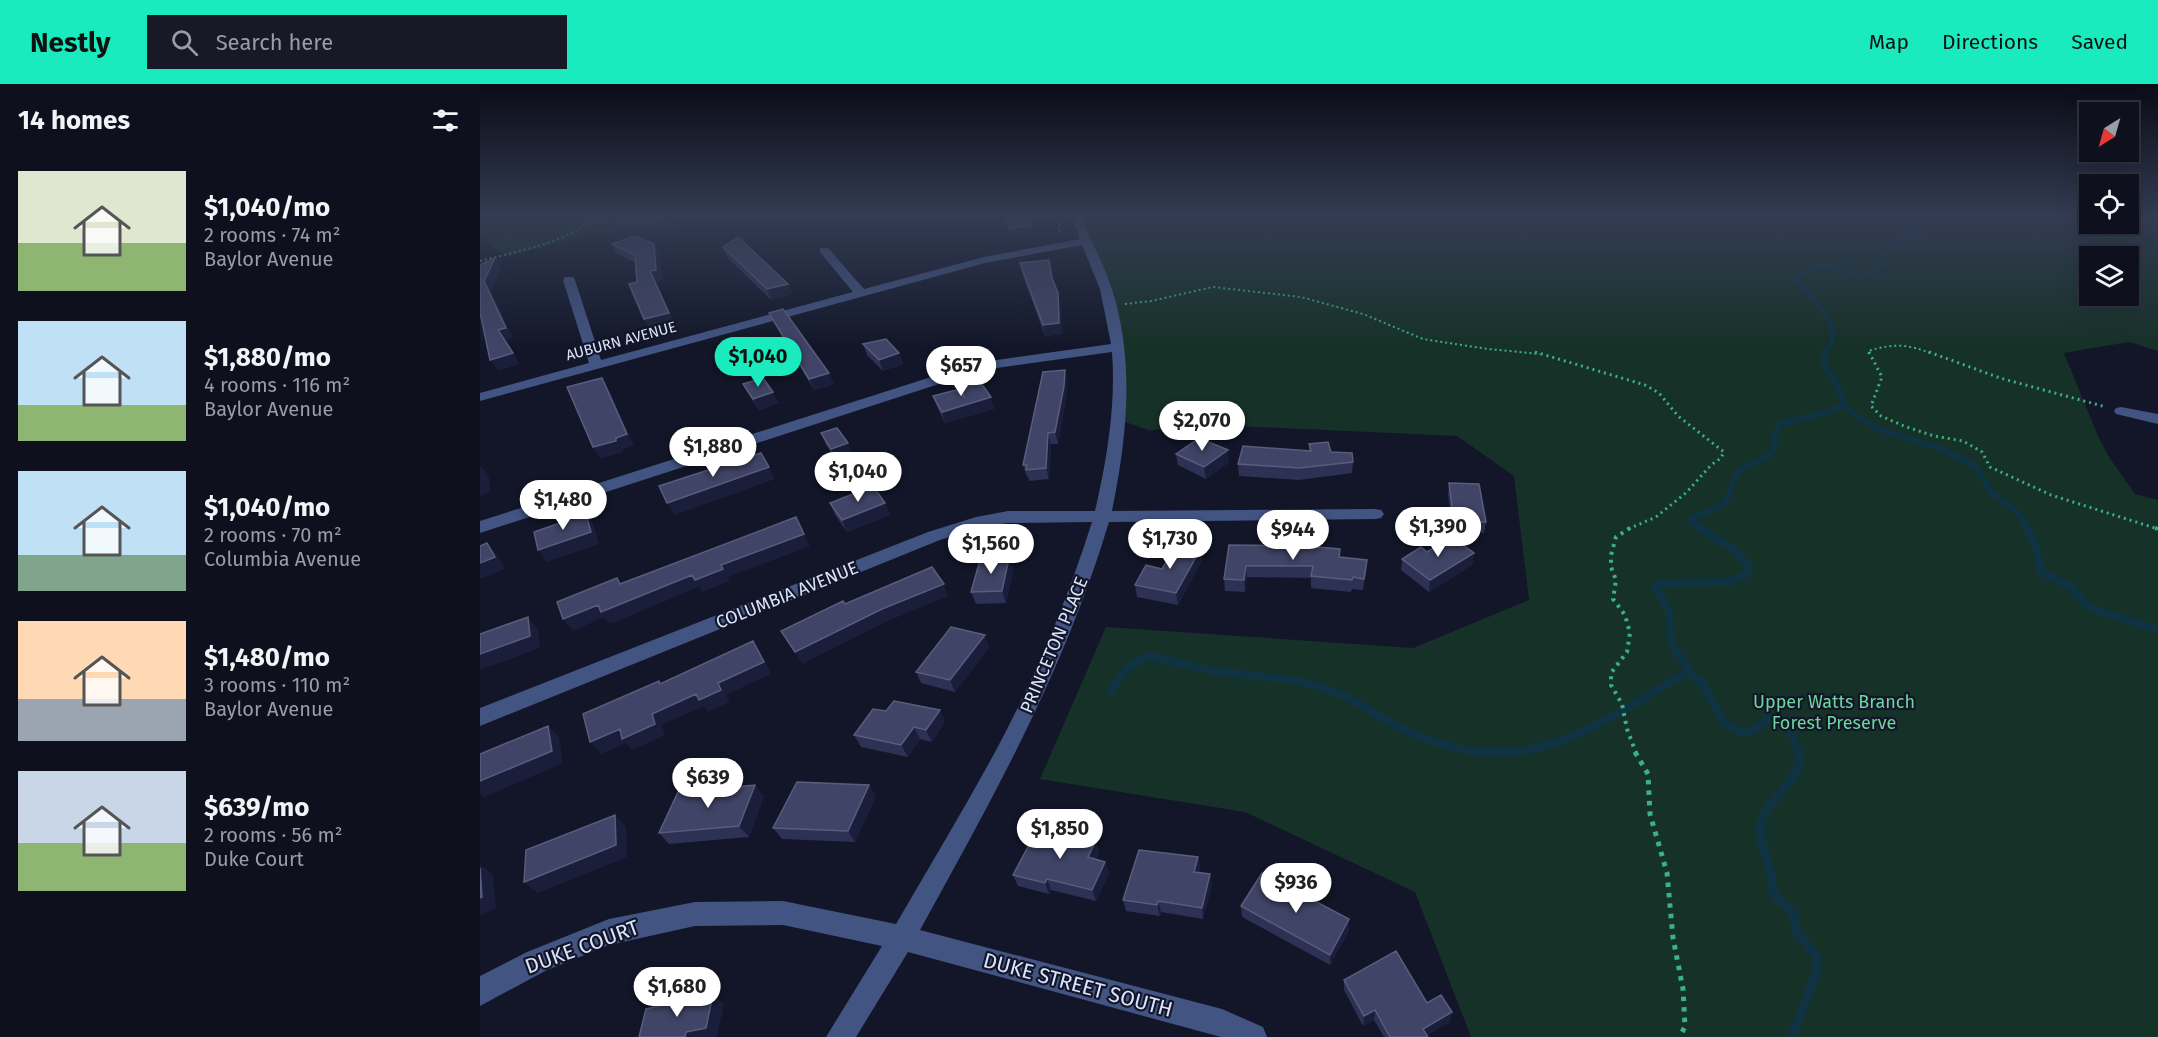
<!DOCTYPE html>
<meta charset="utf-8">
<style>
body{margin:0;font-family:"Fira Sans",sans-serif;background:#171927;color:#f1f3f6;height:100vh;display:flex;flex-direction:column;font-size:22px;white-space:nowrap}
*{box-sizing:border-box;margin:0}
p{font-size:20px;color:#9b9da4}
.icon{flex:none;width:33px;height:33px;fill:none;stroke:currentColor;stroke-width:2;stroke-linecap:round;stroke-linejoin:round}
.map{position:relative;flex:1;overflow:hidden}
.details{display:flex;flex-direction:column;background:#0e101e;width:480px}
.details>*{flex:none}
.needle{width:39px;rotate:217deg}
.fabs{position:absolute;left:1599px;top:18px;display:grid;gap:12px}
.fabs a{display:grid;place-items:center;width:60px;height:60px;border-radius:0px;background:#0e101e;box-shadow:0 6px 24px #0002,0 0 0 2px #2e303c;font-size:30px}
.price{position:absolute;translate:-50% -51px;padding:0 14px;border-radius:21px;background:#fff;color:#222;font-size:20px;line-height:39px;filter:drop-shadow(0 2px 3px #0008)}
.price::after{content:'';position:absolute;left:50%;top:36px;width:18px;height:14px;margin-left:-9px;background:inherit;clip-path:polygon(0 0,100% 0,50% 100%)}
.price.current{background:#19ebbe;color:#111}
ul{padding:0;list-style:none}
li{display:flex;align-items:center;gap:18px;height:150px;padding:0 18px}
li span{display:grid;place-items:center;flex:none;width:168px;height:120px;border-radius:0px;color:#555}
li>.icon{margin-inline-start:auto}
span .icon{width:72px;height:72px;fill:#fffc;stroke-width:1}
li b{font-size:26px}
h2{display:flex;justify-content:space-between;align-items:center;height:72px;padding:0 18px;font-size:26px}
header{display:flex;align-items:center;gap:36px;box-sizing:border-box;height:84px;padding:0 30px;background:#19ebbe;color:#111}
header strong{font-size:28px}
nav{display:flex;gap:33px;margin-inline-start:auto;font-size:21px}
.search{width:420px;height:54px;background:#171927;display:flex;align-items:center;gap:15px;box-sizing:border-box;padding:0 21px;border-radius:0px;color:#9b9da4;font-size:22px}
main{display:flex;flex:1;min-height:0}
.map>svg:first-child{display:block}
.green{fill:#163128;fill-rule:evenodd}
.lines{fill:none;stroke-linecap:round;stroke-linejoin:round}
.stream-far3{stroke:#103344;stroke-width:4.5}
.stream-far2{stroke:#103344;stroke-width:6}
.stream-far1{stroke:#103344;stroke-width:8}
.stream{stroke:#103344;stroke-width:9}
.path-far3{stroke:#3bb185;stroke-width:2;stroke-dasharray:2 3;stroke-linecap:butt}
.path-far2{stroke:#3bb185;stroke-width:3;stroke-dasharray:2 4;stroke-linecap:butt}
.path-far1{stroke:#3bb185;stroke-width:4;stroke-dasharray:3 5;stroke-linecap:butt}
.path{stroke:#3bb185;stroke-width:5;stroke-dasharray:4.5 6;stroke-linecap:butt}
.minor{fill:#425482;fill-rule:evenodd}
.wall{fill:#2d3154}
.shaded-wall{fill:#1a1e3b}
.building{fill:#404466;stroke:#585d7d;stroke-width:1.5}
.labels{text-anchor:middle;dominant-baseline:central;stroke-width:4.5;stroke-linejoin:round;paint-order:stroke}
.far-street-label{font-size:15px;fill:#dce3fc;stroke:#121628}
.street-label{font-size:18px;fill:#dce3fc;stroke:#121628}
.park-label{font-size:18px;fill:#6dd79b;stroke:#121628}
.near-street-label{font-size:21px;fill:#dce3fc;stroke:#121628}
</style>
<header>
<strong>Nestly</strong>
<div class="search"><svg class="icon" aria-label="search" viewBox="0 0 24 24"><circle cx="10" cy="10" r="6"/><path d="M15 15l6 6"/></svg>Search here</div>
<nav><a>Map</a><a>Directions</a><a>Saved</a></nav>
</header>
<main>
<section class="details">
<h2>14 homes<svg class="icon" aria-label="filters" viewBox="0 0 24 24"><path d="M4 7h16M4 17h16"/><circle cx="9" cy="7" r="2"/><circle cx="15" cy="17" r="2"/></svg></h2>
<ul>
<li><span style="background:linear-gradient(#dfe7d0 60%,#8fb573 0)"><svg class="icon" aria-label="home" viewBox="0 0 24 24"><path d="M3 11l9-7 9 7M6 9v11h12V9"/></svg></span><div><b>$1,040/mo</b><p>2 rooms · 74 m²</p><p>Baylor Avenue</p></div></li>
<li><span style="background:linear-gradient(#bfe0f5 70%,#8fb573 0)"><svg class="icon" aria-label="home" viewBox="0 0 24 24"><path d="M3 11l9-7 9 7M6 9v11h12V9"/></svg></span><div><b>$1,880/mo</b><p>4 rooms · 116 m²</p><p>Baylor Avenue</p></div></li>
<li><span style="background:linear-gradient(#bfe0f5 70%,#7fa58c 0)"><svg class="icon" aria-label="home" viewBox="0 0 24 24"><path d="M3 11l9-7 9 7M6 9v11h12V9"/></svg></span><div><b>$1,040/mo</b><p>2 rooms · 70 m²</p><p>Columbia Avenue</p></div></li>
<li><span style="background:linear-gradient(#ffd9b3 65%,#9aa5b1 0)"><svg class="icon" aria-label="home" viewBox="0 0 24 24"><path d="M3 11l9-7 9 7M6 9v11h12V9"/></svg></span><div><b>$1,480/mo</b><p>3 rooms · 110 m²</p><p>Baylor Avenue</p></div></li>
<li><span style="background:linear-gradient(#c9d6e8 60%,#8fb573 0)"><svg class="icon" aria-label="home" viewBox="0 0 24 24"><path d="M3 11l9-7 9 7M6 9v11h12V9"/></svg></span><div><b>$639/mo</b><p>2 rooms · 56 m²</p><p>Duke Court</p></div></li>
</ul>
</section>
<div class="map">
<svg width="1678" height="953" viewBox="0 0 1678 953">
<rect width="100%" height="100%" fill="#121628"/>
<path class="green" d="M0,131h297l-185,19 -84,23 -28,-19z
M621,131h988l1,9h38l1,-9h29v136l-29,-9 -65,11 34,83 11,21 26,37 23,6v537h-687l-56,-145 -170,-80 -205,-33 66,-152 307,21 116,-48 -15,-124 -57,-40 -223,-10 -86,4 -31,-11 4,-42 -15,-88 -26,-63 20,-6zM1610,172h38v40h-38z"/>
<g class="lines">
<path class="stream-far3" d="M1344,270c3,-4 7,-9 8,-12 6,-23 -25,-49 -36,-65 36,-26 49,5 75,-3 14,-4 11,-17 18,-26 7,-8 19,-10 29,-13l2,-3 -22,-11v-4l-4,-2"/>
<path class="stream-far2" d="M1345,268l-1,14 13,18 7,21 11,10 21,13 68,22 32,17 15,25 28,22 8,15
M1223,445l-12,-7 1,-4 26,-11 8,-6 12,-30 29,-14 7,-6v-15l6,-12 47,-12 17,-7"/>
<path class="stream-far1" d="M1220,444l33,21 16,17 -1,7 -18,9 -70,1 -4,5 13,23 2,32 22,33 8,5 23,42 18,10 10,-2 19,-14 20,14 8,22
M1547,444l9,17 5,27 30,15 15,17 13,7 59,19
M630,608l17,-24 21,-12c22,4 44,11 67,15 40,6 82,6 120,21 27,10 49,30 76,41 27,11 59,21 88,20 70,-2 132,-48 190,-82"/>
<path class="stream" d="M999,668h33
M1312,953l25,-67v-13l-21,-26 -2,-18c-26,-21 -19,-17 -25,-47 -3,-11 -11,-30 -8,-41 5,-30 40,-38 38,-73"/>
<path class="path-far3" d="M108,131l6,5 33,2
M578,131l2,19
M163,136l24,-5
M147,138l104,-7
M0,177c38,-10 81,-17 113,-41
M645,220l26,-3 62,-14 88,10 62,17 60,25 65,10 52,5
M1389,270l-1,-3c27,-8 39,-7 65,3"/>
<path class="path-far2" d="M1055,268l110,33 14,8 19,23 46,36 -3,6 -10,7 -24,27 -31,25 -28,12
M1389,268l13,25 -11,29 10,10 23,10 30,10 29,5 19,11 8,15 61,28 107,34
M1449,268l71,26 106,29"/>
<path class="path-far1" d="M1150,444l-14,9 -5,18v12l5,13 -3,19 12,16 5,18 -3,19 -16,21v12l11,19 5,25 9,24
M1675,444l3,1"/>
<path class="path" d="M1155,668l13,22 2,40 17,59 6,65 10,51 2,38 -6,10"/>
<path class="minor" d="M595,131h10v11c9,21 20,42 27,63 23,73 15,148 0,222l263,-2 6,1 3,4 -3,4 -6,1 -266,3c-44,147 -115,274 -189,408l302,79 41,18 4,10h-46l-313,-85 -52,85h-30l56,-91 -99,-21 -88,1 -86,19 -64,26 -65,35v-30l47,-24 82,-33 86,-17 88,-1 113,23c33,-57 67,-113 98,-170 40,-74 73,-153 98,-232l-84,1 -30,5 -38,12 -460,186v-18l448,-176 48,-15 32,-6h87c12,-52 21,-106 17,-159l-130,18 -502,163v-12l495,-158 136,-19 -11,-55 -18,-44 -97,18 -505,138v-8l109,-30 -26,-83 2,-3h8l2,3 26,80 252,-68 -33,-40v-4h8l36,41 120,-32 96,-18 -5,-13z
M1641,323l37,7v10l-42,-10 -2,-3 2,-3z"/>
</g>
<path class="wall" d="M523,131l28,10 2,10 -19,3 -9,-15z
M132,160h42l5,10 3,26 -7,1 20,43 -25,6 -6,-11 -7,-37 -1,-19 -19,-9z
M243,163l65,37 4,10 -21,6 -44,-43z
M540,179l33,17 7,23 2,31 -17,2 -23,-63z
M289,229l65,71 -20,6 -40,-67z
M383,260l36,9 4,11 -20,7 -16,-16z
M587,297l-1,17 -8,46h-7l-2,35 -20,2 -1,-5 -1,1 -4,-12z
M263,300l36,19 -20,7 -10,-15z
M453,312h31l30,13 -49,14 -8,-16z
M341,349l32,21 -16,6 -11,-15z
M829,360l22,8 22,10 -1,11 -53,7 -60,-4 -1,-12 71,-14z
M696,370l53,8 -23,17 -28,-14z
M969,399l37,39 -2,11h-31l-5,-38z
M350,419h55l5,12 -43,17 -12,-17z
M749,461l138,15 -1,12 -3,18 -11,-1 -1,3 -40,-4v-10l-64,-1 -2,15 -20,-1 -1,-12z
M721,464l1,12 -24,45 -41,-8 -2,-12z
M947,468l47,1 -2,12 -43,27 -28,-22 1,-11z
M529,474l4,12 -7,33 -30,1 -5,-12z
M509,563l-34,45 -34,-9 -5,-11z
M465,638l-13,20 -12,-3 -12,18 -47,-10 -7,-12z
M284,712l-15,41 -80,7 -10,-11z
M396,712l-21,46 -73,-3 -9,-11z
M616,757l3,11 -3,7 13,14 -13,28 -45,-11 -2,4 -31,-8 -5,-11z
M718,773l2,11 -1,5 13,12 -9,34 -42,-7 -1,4 -34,-5 -3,-11z
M761,822l108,24 -19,35 -88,-48z
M864,896l83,23 23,19 -23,13 1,2h-44l-10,-17 -11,6 -19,-36z"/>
<path class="shaded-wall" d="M544,131h7l-5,9z
M551,141l2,10 -19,3 -3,-9z
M174,160l5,10 3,26 -7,1 20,43 -25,6 -6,-11 6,-48z
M15,174l6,10 -10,23 22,47 -8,2 15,24 -22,7 -8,-11 8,-30 -14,-49z
M308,200l4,10 -21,6 -4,-11z
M578,209l2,10 2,31 -17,2 -2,-11z
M419,269l4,11 -20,7 -4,-11z
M585,286l2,11 -1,17 -8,46 -3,-12z
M349,289l5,11 -20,6 -5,-11z
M122,294l7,11 25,57 -11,3v3l-22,7 -8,-12z
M293,308l6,11 -20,7 -6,-11z
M511,313l3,12 -49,14 -3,-11z
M568,349l3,11 -2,35 -3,-11z
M368,359l5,11 -16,6 -6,-11z
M748,366l1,12 -23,17 -2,-12z
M0,381l9,11 1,16 -10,4z
M289,383l6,12 -100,36 -8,-12z
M405,419l5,12 -43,17 -5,-12z
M105,427l8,12 6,21 -52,18 -9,-12z
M324,450l6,12 -82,31 2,4 -28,11 -3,-5 -89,37 -6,-7 -31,14 -10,-12 35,-14 94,-30z
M7,459l10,12 8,14 -25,10v-16z
M721,464l1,12 -24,45 -2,-12z
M994,469l-2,12 -43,27 1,-12z
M529,474l4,12 -7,33 -4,-12z
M887,476l-1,12 -3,18 1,-11z
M766,482l1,11 -2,15 -1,-12z
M464,500l4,12 -60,25 -86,43 -7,-12 87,-43z
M48,533l10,12 2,19 -60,22v-16z
M505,551l4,12 -34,45 -5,-12z
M273,557l8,12 10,21 -45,21 4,7 -22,10 -4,-6 -43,19 4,10 -33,15 -6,-7 -25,11 -11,-12 128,-59z
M460,626l5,12 -13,20 -6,-12z
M68,642l11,11 4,26 -79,34 -4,-4v-12z
M434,643l6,12 -12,18 -7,-12z
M275,701l9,11 -15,41 -10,-11z
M389,701l7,11 -21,46 -7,-11z
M135,731l11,12 1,30 -89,36 -14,-11z
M616,757l3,11 -7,16 -4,-11z
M718,773l2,11 -4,15 -2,-11z
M625,778l4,11 -13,28 -4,-11z
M0,780l13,11 3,33 -16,8z
M730,790l2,11 -9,34 -1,-11z
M567,795l4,11 -2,4 -4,-11z
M678,817l3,11 -1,4 -3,-11z
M869,835v11l-19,35v-10z
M233,910l11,10 -7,33h-32l1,-5z
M895,926l-1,10 -11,6 1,-10z
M972,928l-2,10 -26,15 -1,-8z"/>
<path class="building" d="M523,131h21l7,10 -20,4z
M155,152l19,8 2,26 -6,1 19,42 -25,6 -15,-35 8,-2 -2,-27 -23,-11z
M258,153l50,47 -21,5 -44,-42z
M15,174l-11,23 22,47 -8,2 15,23 -23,7 -10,-48v-47z
M569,176l3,18 6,15 1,30 -16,2 -23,-62z
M303,225l46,64 -20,6 -40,-66z
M406,255l13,14 -20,7 -16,-16z
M585,286l-1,16 -9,46 -7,1 -2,35 -20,2 1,-5h-4l20,-93z
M122,294l25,56 -11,4v3l-23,6 -26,-60z
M283,294l10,14 -20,7 -10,-15z
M501,299l10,14 -49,15 -9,-16 23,-6 8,7 -3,-9z
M357,344l11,15 -17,6 -10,-16z
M719,354l29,12 -24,17 -28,-13z
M848,358l3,10 21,1 1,9 -54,6 -61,-4 5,-18 68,5 -2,-7z
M281,369l8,14 -102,36 -8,-17z
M969,399l30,1 7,38 -32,-1z
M393,402l12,17 -43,17 -12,-17z
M105,427l6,21 -53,18 -4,-18 26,-9 -1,-3z
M316,433l8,17 -83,31 2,4 -28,11 -3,-5 -91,37 -3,-7 -35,14 -6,-17 60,-24 3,6z
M972,453l22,16 -44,27 -28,-21 19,-12 6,5z
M7,459l8,14 -15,6v-17z
M696,460l25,4 -25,45 -41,-8 11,-20 16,4z
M749,461l76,1 35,3 -1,8 28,3 -3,19 -11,-2 -1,3 -41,-4 2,-10h-67l-2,14 -20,-1z
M529,474l-7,33 -31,1 9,-32z
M452,483l12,17 -62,25 -87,43 -14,-21 62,-30 2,3z
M48,533l2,19 -50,18v-20z
M471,543l34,8 -35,45 -34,-8z
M273,557l11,21 -46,21 3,7 -22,10 -3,-6 -44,20 3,10 -33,15 -2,-10 -30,13 -7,-28 76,-33 1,3z
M414,617l46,9 -14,20 -12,-3 -13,18 -47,-10 19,-26 13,2z
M68,642l4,25 -72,30v-27z
M317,698l72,3 -21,46 -75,-3z
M275,701l-16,41 -80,7 19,-41z
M135,731l1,30 -92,37 2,-32z
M558,744l58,13 -8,16 17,5 -13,28 -45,-11 -2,4 -32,-8z
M659,766l59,7 -4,15 16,2 -8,34 -44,-7 -1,4 -34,-5z
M0,784l2,29 -2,1z
M782,789l87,46 -19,36 -89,-49z
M916,867l31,52 14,-8 11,17 -29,17 5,8h-38l-15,-27 -11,6 -20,-36z
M233,910l-7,34 -20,4 -1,5h-46l7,-28z"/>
<linearGradient id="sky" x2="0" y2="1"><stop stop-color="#0a0c16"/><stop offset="0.5" stop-color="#333c53"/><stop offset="1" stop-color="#333c53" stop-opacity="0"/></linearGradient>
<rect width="1678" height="264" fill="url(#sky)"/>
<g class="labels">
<g class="far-street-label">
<text transform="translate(141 257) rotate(-15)">AUBURN AVENUE</text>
</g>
<g class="street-label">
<text transform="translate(307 511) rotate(-22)">COLUMBIA AVENUE</text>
<text transform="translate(574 561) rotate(-67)">PRINCETON PLACE</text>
</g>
<g class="park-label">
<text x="1354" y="618">Upper Watts Branch<tspan x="1354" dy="21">Forest Preserve</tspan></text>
</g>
<g class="near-street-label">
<text transform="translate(102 863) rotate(-20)">DUKE COURT</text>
<text transform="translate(598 901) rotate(15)">DUKE STREET SOUTH</text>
</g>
</g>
</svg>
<div class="fabs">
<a><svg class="needle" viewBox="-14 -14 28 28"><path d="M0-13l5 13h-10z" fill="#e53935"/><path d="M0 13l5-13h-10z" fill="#9b9da4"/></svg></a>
<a><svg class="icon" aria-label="locate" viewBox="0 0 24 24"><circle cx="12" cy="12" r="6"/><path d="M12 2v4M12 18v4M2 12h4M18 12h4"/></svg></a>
<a><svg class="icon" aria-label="layers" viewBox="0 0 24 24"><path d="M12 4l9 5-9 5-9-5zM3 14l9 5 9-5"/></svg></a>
</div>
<b class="price current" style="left:278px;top:304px">$1,040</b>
<b class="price" style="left:481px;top:313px">$657</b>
<b class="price" style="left:722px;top:368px">$2,070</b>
<b class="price" style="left:233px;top:394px">$1,880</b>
<b class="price" style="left:378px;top:419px">$1,040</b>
<b class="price" style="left:83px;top:447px">$1,480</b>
<b class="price" style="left:958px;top:474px">$1,390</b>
<b class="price" style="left:813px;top:477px">$944</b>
<b class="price" style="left:690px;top:486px">$1,730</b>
<b class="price" style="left:511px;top:491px">$1,560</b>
<b class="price" style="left:228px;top:725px">$639</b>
<b class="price" style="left:580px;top:776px">$1,850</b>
<b class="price" style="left:816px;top:830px">$936</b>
<b class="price" style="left:197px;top:934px">$1,680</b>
</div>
</main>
